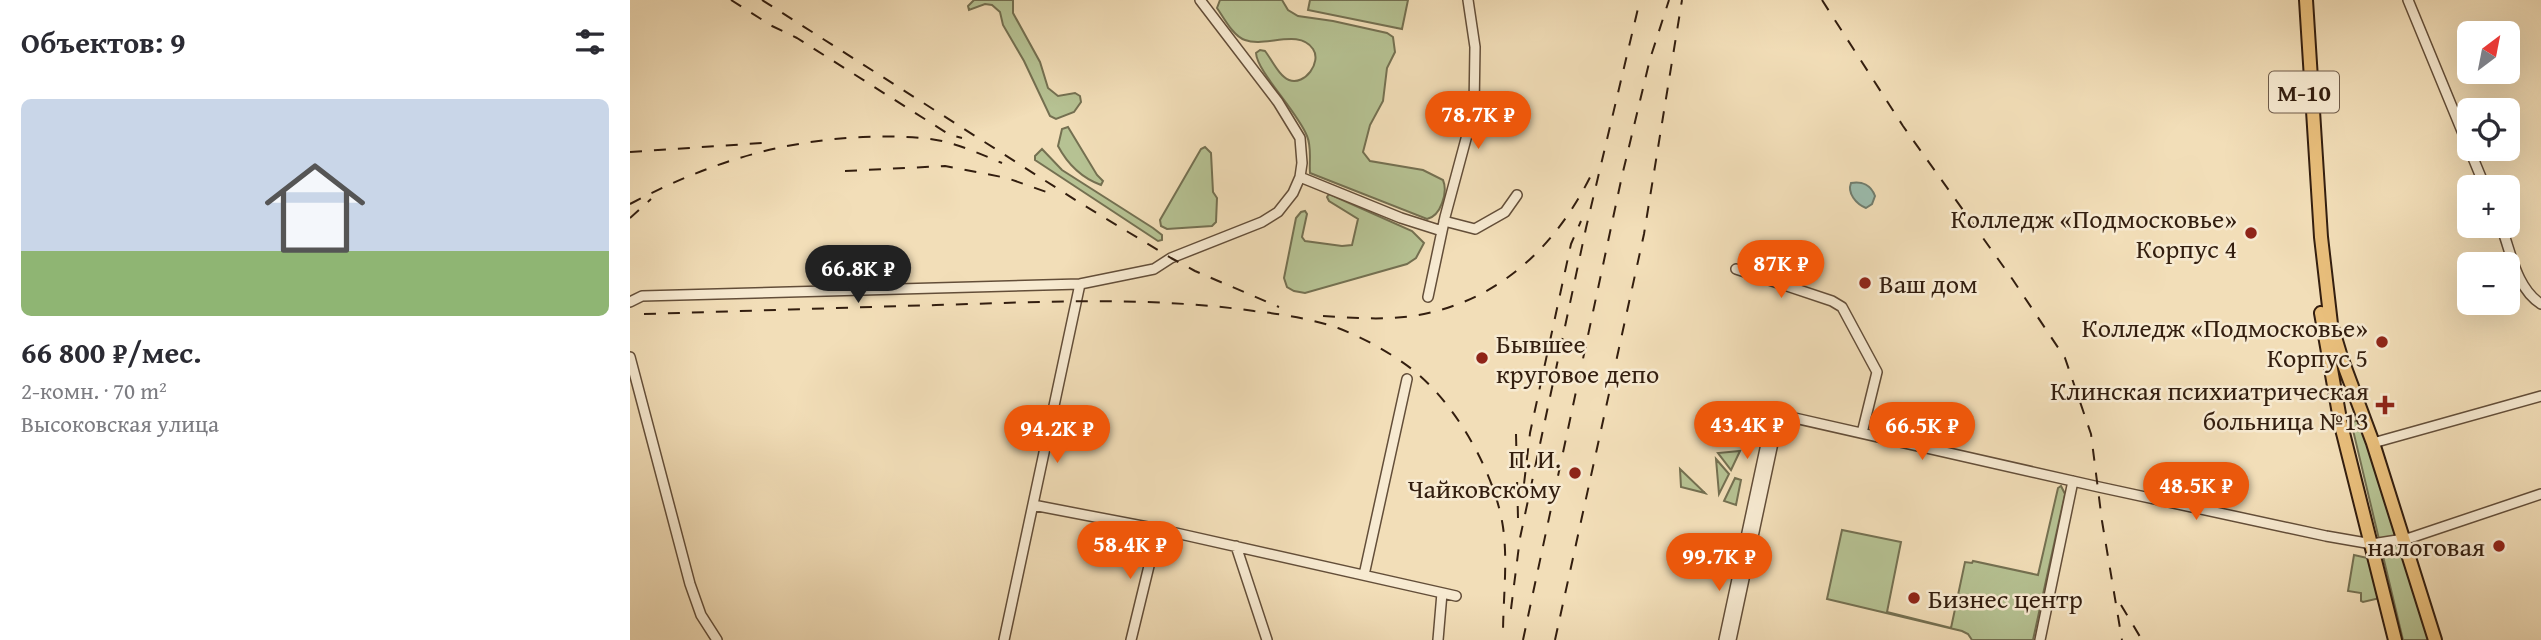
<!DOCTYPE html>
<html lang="ru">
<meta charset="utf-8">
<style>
body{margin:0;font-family:"Gentium Book Plus",serif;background:#f7f7f7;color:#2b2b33;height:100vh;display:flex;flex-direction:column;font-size:26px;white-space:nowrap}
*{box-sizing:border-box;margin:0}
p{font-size:23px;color:#7c7c81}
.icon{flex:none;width:38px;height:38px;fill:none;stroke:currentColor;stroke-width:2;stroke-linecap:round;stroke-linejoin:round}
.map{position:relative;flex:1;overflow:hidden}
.drawer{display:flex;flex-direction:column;background:#fff;width:630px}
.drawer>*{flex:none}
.needle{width:46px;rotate:32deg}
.fabs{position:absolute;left:1827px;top:21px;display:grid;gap:14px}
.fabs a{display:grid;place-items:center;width:63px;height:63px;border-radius:10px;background:#fff;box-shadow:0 7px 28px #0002;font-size:35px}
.price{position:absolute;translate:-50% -60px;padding:0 16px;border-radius:24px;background:#ea580c;color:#fff;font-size:23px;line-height:46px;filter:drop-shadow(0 2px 4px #0008)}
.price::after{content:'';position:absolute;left:50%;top:42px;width:21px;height:16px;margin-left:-10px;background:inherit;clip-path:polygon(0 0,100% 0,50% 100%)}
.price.on{background:#222;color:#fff}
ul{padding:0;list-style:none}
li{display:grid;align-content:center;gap:14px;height:371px;padding:0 21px}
li span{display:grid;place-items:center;height:217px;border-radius:10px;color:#555}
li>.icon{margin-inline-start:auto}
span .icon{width:126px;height:126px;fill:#fffc;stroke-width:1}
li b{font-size:30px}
h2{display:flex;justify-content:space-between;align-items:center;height:84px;padding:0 21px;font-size:30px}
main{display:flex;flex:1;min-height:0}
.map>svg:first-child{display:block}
.green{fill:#b6c293;stroke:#747051;stroke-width:2}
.water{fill:#9bbcae;stroke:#717d6e;stroke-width:2}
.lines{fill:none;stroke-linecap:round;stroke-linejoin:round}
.minor-casing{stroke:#634e39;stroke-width:12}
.highway-casing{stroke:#331e0f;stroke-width:16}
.minor{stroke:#f7ead1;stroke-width:9}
.highway{stroke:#e9bf7c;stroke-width:12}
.rail{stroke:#331e0f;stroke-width:2;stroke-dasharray:12 12;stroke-linecap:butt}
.poi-dot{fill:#8f2418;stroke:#f7ead1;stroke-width:2.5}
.labels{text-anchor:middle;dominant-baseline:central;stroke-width:5;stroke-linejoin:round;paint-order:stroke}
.shield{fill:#f7ead1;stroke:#6e5b49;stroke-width:2}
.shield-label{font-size:24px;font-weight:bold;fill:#331e0f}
.poi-label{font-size:26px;fill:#331e0f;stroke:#f7ead1;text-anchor:end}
</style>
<main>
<section class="drawer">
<h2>Объектов: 9<svg class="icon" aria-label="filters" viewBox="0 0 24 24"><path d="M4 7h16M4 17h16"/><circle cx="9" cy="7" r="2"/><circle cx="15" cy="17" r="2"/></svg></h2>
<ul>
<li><span style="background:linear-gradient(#c9d6e8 70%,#8fb573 0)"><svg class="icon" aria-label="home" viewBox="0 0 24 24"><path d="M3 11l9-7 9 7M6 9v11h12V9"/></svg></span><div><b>66 800 ₽/мес.</b><p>2-комн. · 70 m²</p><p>Высоковская улица</p></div></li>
</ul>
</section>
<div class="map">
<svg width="1911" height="640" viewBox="0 0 1911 640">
<rect width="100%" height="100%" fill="#f2deb8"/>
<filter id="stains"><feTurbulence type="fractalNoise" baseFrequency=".00286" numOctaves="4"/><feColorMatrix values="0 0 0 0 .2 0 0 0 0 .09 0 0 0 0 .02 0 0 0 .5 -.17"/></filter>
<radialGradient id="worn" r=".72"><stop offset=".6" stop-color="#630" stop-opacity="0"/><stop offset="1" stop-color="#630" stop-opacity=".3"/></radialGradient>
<path class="green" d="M344,0h39v13l27,49 8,26 10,8 17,-3 5,3 1,6 -7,10 -18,7 -6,-3 -26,-55 -21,-36 -3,-13 -8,-7 -7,-1 -16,6 -1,-4z
M590,0h62l6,10 10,6 35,5 54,12 6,4 2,15 -8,16 -4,33 -13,24 -7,27 7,9 53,9 20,10c5,12 -2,36 -16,39l-117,-46c-1,-13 2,-25 -3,-37 -9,-24 -50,-64 -51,-83l4,-3 5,1c7,9 14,25 24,29 16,6 33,-18 24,-31 -14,-21 -48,-1 -68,-9 -12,-4 -21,-22 -28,-32z
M680,0h98l-6,29 -94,-19z
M438,127l29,48 6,6 -2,4c-19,-7 -34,-22 -43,-39l4,-17z
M575,147l6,6 2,39 4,6 -1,24 -4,4 -45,3 -6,-3 -1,-6 41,-71z
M412,149l20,21 91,58 9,7v5l-4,1 -123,-81v-4z
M699,194l83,37 12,12 -8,15 -9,6 -102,29 -11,-2 -7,-4 -3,-9 12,-60 5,-6 4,-1 2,3 -5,23 3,4 37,5 10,-1 6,-26 -29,-18 -2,-4z
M1727,420l3,4 71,216h-28l-51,-214v-3z
M1110,451l-9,19 -13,-17z
M1086,459l13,15 -10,20z
M1050,469l25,24 -24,-6z
M1105,478l6,2 -5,25 -12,-4z
M1431,486l4,8 -32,146h-61l-4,-6 -6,-3 -135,-32 15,-69 59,12 -14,70 64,16 14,-66 7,1 1,-2 65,14 20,-87z
M1724,555l18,4 8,39 -17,4 -2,-1v-8l-13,-2z"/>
<path class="water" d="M1221,183c11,-2 20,2 24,13l-3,8 -6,4c-10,-4 -19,-15 -15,-25z"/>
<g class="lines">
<g class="minor-casing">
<path id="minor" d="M1778,0l77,187
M670,177l101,41 41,13
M814,221l31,8 30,-17 12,-17
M1871,226c10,26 15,62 40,78
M1106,269l96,32 10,6 35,65 -15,61
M798,297l17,-80 29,-108 1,-62 -7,-47
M0,302l12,-6 438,-12 74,-15 17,-11 91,-36 16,-10 15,-19 7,-16 2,-14 -2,-25 -22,-36 -78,-102
M0,357l60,227 11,31 16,25
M1743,443l168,-47
M403,505l125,24 298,67
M606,546l31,94
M734,575l43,-196
M374,640l76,-356
M501,640l27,-111
M808,640l4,-47
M1094,640l42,-196 6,-23 5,-7 322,73 227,49 46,8 38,-6 131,-44
M1101,640l46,-216 -2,-7
M1410,640l33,-159"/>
</g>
<g class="highway-casing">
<path id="highway" d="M1676,0l15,237 10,87 10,33 32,86 62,197
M1691,313l20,112 54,215"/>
</g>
<use href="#minor" class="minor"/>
<use href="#highway" class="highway"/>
<path class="rail" d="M101,0l41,26 25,12 153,97 12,3
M132,0l315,201 94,57 24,13 84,36
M1192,0l81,126 110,154 52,78 26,76 11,87 20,119
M0,152l132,-9
M215,171l100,-5 62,12 45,16
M0,204c76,-40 147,-63 233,-67 27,-1 53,-1 79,4 21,5 41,14 60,22
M0,218l21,-19
M14,314c97,-3 195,-6 292,-9 106,-3 212,-9 318,6 27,3 58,8 84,17 26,10 53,25 75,42 43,34 82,103 90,157 5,35 0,72 0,108
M693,316c33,2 67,5 101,-2 82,-17 137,-74 171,-147
M886,434l2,84
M894,484l6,-51 41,-189 10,-23
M1491,605l21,35
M881,609l9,-71 66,-310 54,-228
M893,640l99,-464 28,-117 19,-59
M925,640l89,-406 38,-234"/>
</g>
<g class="poi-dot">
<circle cx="1621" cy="233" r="7"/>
<circle cx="1235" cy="283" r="7"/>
<circle cx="1752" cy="342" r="7"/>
<circle cx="852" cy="358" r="7"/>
<path d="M1751.5 394.5h7v7h7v7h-7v7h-7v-7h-7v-7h7z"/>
<circle cx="945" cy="473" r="7"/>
<circle cx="1869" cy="546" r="7"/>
<circle cx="1284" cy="598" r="7"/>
</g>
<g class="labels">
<rect class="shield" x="1639" y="71.5" width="70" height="41" rx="5"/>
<g class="shield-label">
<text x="1674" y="92">М-10</text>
</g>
<g class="poi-label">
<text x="1607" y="218">Колледж «Подмосковье»<tspan x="1607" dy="30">Корпус 4</tspan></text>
<text x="1249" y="283" text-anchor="start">Ваш дом</text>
<text x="1738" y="327">Колледж «Подмосковье»<tspan x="1738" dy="30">Корпус 5</tspan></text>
<text x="866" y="343" text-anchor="start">Бывшее<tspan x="866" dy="30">круговое депо</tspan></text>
<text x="1739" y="390">Клинская психиатрическая<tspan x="1739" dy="30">больница №13</tspan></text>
<text x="931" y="458">П. И.<tspan x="931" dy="30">Чайковскому</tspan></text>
<text x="1855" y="546">налоговая</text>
<text x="1298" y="598" text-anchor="start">Бизнес центр</text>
</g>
</g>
<rect width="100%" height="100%" filter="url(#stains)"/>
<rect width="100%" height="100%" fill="url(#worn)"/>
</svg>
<div class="fabs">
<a><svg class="needle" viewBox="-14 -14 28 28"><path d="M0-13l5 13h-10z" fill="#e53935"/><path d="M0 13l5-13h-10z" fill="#7c7c81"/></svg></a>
<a><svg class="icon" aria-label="locate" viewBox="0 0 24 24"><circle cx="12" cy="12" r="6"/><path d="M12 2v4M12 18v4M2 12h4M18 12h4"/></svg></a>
<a>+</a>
<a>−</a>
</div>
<b class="price" style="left:848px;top:151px">78.7K ₽</b>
<b class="price" style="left:1151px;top:300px">87K ₽</b>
<b class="price on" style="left:228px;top:305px">66.8K ₽</b>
<b class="price" style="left:1117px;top:461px">43.4K ₽</b>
<b class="price" style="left:1292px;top:462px">66.5K ₽</b>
<b class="price" style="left:427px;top:465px">94.2K ₽</b>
<b class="price" style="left:1566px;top:522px">48.5K ₽</b>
<b class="price" style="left:500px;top:581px">58.4K ₽</b>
<b class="price" style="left:1089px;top:593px">99.7K ₽</b>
</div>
</main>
